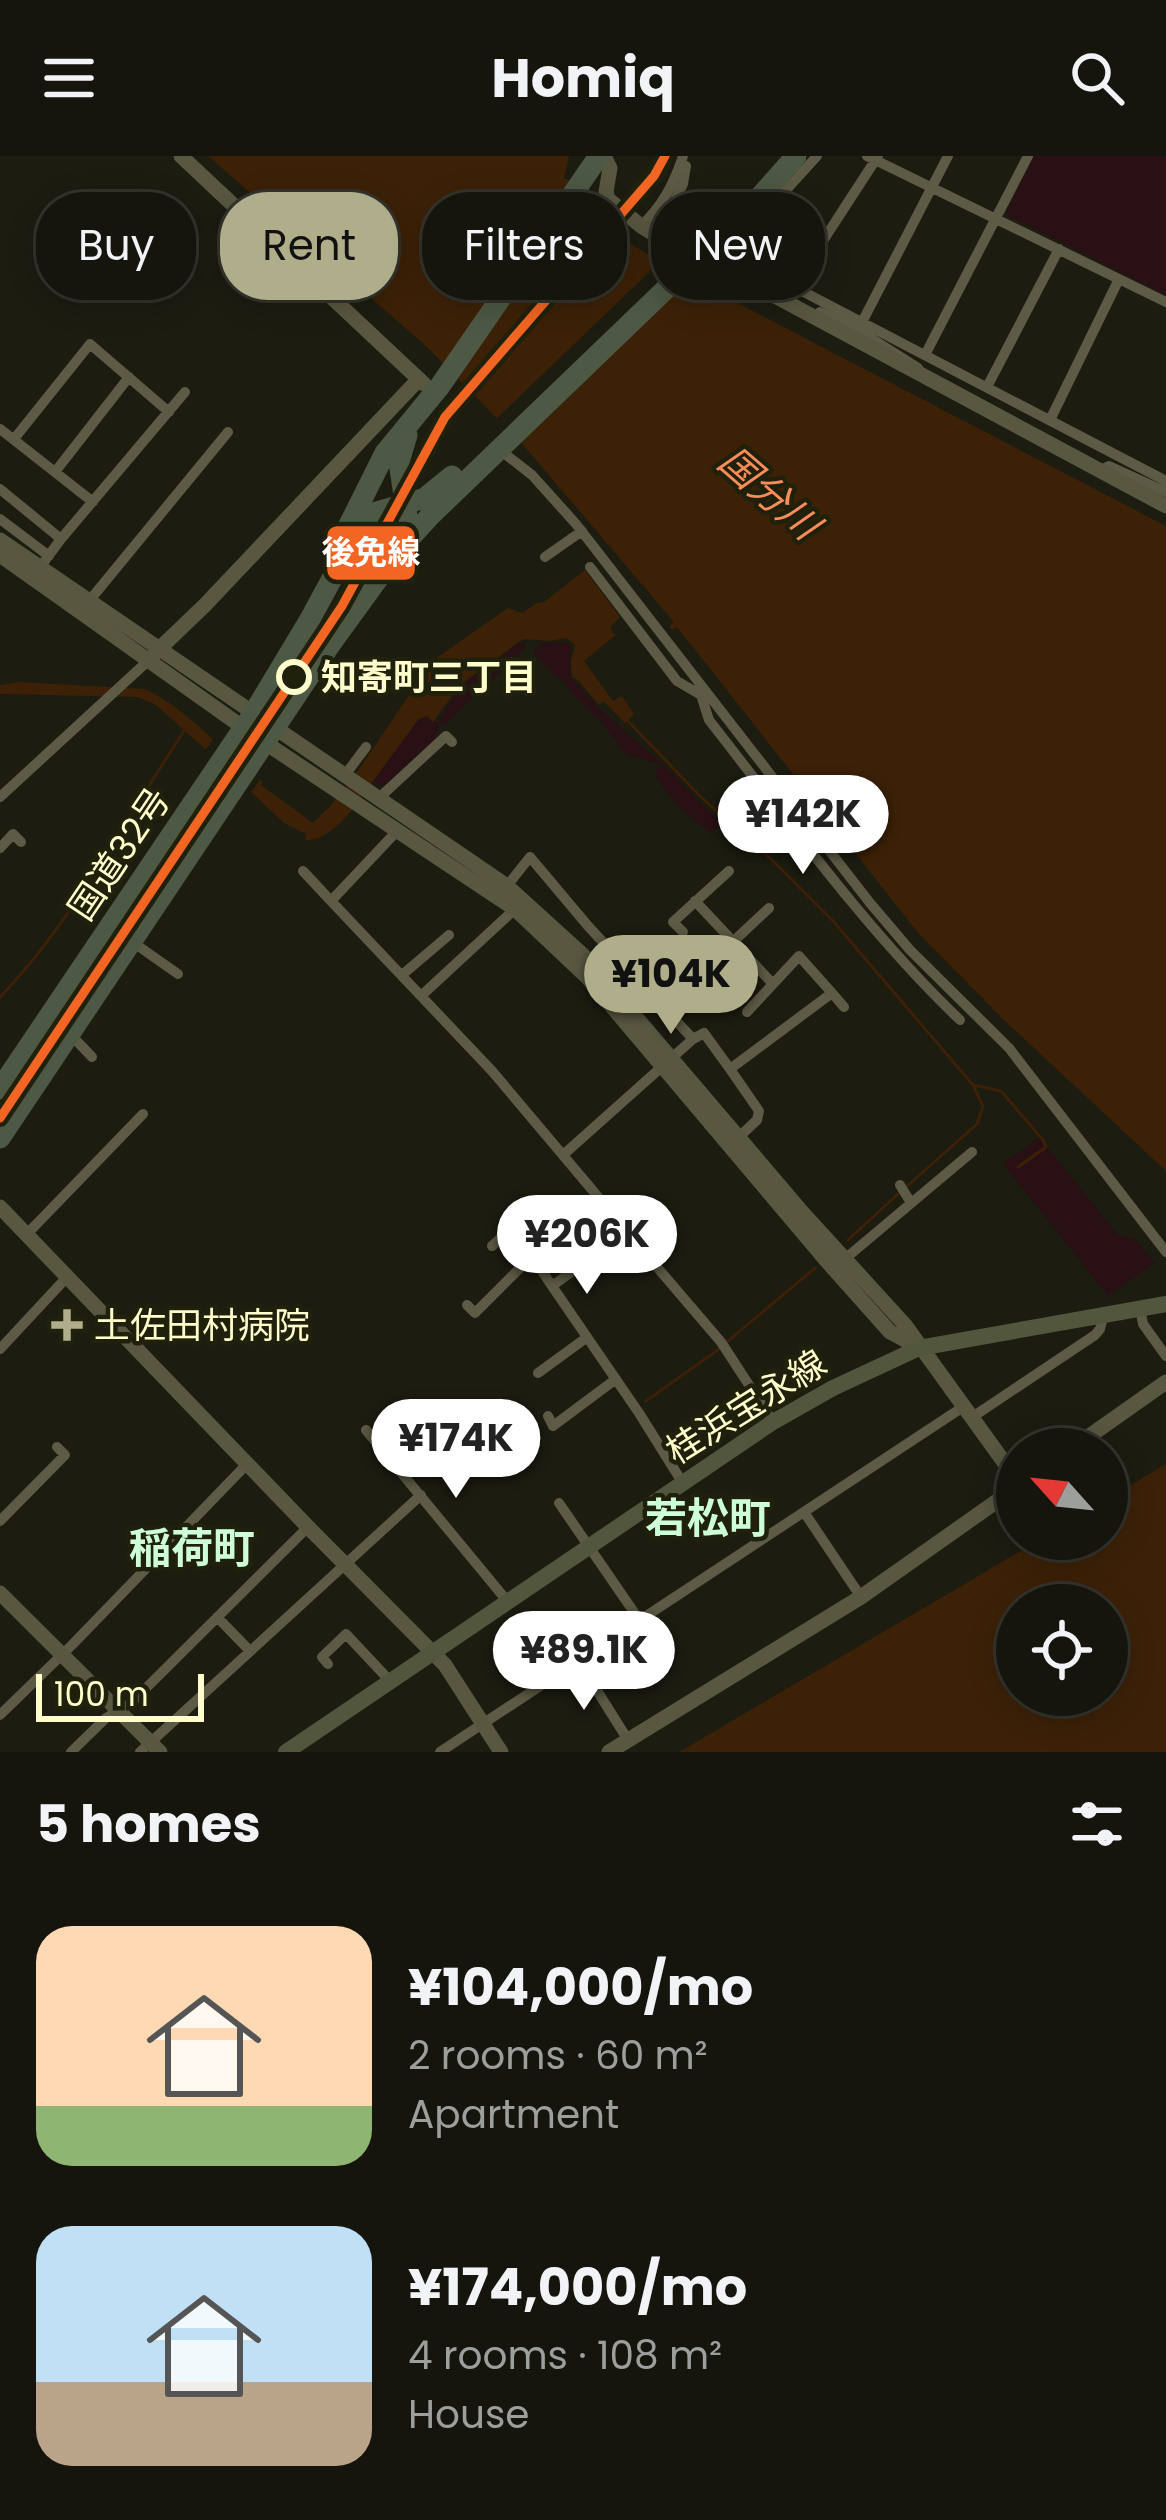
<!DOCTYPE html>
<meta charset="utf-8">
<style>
body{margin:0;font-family:Poppins,"Noto Sans JP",sans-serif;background:#22221b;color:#f1f3f6;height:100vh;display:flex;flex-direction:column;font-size:45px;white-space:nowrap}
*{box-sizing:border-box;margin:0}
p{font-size:39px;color:#9d9f9d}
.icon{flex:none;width:66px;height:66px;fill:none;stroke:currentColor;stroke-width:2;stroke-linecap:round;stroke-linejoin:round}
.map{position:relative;height:1596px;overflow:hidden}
.sheet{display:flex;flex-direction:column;background:#15150d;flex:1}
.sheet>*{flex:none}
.banner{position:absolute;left:36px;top:36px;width:1095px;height:108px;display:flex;gap:24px}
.needle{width:78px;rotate:297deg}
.fabs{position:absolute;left:996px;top:1272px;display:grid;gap:24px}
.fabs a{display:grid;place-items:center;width:132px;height:132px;border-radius:50%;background:#15150d;box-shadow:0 6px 30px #0003,0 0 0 3px #34342e;font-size:60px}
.scale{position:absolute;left:36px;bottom:30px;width:168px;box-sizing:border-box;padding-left:12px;border:6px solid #fffdcb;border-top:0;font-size:33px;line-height:42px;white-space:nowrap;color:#fffdcb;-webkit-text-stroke:9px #20210c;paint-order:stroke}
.price{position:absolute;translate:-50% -102px;padding:0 27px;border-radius:42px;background:#fff;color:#222;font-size:39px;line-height:78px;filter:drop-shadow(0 3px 6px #0008)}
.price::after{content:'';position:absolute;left:50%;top:72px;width:36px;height:27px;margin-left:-18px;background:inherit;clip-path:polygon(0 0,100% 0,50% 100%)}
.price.current{background:#b0ae8a;color:#111}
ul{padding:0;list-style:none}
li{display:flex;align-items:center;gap:36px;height:300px;padding:0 36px}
li span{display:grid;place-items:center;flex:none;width:336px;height:240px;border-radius:36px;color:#555}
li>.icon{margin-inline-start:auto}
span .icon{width:144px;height:144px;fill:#fffc;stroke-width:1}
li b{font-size:51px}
h2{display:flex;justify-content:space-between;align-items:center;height:144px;padding:0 36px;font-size:51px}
.pill{padding:0 42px;border-radius:48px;background:#15150d;box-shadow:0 6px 30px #0003,0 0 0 3px #34342e;font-size:42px;line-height:108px}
.pill.current{background:#b0ae8a;color:#111}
header{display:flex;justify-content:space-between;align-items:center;height:156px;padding:0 36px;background:#15150d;font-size:54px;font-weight:700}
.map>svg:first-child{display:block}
.green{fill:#291014}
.water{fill:#3c2107;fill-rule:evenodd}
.pier{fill:#1c1c11}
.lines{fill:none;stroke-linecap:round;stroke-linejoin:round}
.stream{stroke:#3c2107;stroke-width:3}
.street{stroke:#5d5b45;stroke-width:10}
.secondary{stroke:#585740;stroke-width:15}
.primary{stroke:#51563c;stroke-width:16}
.highway{stroke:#4d5944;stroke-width:21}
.tram-1-casing{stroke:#20210c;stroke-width:18}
.tram-1{stroke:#f26522;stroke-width:9}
.stop-dot{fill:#20210c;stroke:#fffdcb;stroke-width:6}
.poi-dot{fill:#b0ae8a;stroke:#20210c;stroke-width:4.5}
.labels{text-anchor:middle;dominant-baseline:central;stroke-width:9;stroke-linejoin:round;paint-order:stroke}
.stop-label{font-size:36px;font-weight:bold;fill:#fffdcb;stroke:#20210c;text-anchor:start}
.street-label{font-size:36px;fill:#fffdcb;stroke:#20210c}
.poi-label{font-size:36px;fill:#fffdcb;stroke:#20210c;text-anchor:start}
.water-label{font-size:39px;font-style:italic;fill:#ff8c59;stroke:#20210c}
.quarter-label{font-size:42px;font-weight:bold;fill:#cdffd8;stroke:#20210c}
.line-badge{stroke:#20210c;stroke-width:4.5}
.badge-label{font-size:33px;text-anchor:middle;font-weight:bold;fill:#fff}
</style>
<header><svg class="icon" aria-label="menu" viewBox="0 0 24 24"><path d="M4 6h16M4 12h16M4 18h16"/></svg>Homiq<svg class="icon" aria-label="search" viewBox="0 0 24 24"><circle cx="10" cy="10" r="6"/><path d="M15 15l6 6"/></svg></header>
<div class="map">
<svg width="1166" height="1596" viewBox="0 0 1166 1596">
<rect width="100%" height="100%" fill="#1c1c11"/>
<path class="green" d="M1034,0h132v139l-157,-79 -2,-6z
M520,486l6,3 -1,3 -81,77 -5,-1 -5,18 -47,41 -5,3 -7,-5c10,-22 29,-54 51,-65l5,6 7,1 22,-36z
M567,486l4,4 -1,31 27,29 74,66 49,51 -10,10c-21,-16 -41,-35 -54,-57l1,-6 4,-3 -2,-3 -33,-10 -24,-31 -32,-32 -2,-6 -13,-9 -22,-22 8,-10z
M1039,981l79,98 17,4 20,24 -47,33 -105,-132z"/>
<path class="water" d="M208,0h361l-5,22 5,2 22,30 31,29 85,48 459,239v645l-160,-149 -87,-88 -242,-307 -5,3 -3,-3 5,-5 -150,-176 -98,-100z
M585,414l35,47 -10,11 4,6 4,-1 -34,28 29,40 9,-5 12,18 -9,9 -21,-21 -6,2 -20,-24 -6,-3 -1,-16 4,-16 -9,-7 -16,3 -27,-2 -63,46 -27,37 -6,-6 -9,4 -70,95c-11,12 -26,26 -43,25l1,-6 -22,-11 -33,-31 9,-12 3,1 -2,4 52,38 19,-19 27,-35 73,-108 76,-53 14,5 15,-10 7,-1z
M19,526l126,7c26,12 47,31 68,50l-7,11 -50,-45 -18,-8 -138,-3v-9z
M1166,1308v288h-487l362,-213h66v-40zM1017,1449h90v90h-90z"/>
<path class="pier" d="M665,101l31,17 -179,173 -24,-25z"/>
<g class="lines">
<path class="stream" d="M625,562l77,80 71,63 60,60 140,164 10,21 -6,18 -72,64
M0,841c75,-78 126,-179 186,-269
M973,929l28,6 42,49 3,7 -28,20
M848,1084l50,-46
M646,1245l69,-49 100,-84"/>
<path class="street" d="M817,0l-88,97 437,228
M867,0l299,146
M656,55l13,1 14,-28 3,-18 -5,-3
M641,70c21,-20 33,-42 42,-70
M793,131l85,-131
M820,156l38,18 60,38
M858,174l90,-174
M925,199l103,-199
M987,231l72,-138
M1050,264l69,-141
M0,273l93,73
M14,283l76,-95 79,68
M500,294l32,25 44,49 294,379 40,47 99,98 157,204
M1101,314l8,-4 57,26
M55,316l74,-95
M0,333l61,50
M0,363l49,37
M545,401l37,-26
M590,411l87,114 24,14 3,-2
M38,414l23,-31 124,-147
M85,450l143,-174
M701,539l8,25c80,102 157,210 251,300
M345,619l21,-28
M0,641l149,-137
M379,642l67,-62 6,6
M398,674l-67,71 161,170 107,127 -67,47 -5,11 11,9 14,21 87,127 45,72
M0,692l13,-14 8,8
M303,715l28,30
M507,730l23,-29 58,69 105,113 -130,116
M695,745l78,83 26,-28 33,37 -102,76 29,42 -2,9 -18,17
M683,776l-10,-10 56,-51
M131,785l47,33
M705,817l27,-24 5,-11 32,-30
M402,819l47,-40
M832,837l12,14
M421,840l94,-87
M747,856l26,-28
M70,878l22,23
M693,883l11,-6 26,36
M900,1029l11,18
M627,1076l94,110 52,80
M27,1078l116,-120
M846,1102l126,-106
M552,1130l75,-54 -28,-34
M467,1149l8,8 48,-48 4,-9 -22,-22 -13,12
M1140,1152l3,16 23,32
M0,1193l68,-73
M538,1217l48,-35
M548,1260l5,10 63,-47
M971,1262l124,-83 5,-6 4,-15
M366,1274l142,172
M559,1347l81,118
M804,1356l57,85
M0,1365l65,-66 -8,-8
M217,1461l33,34
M579,1506l49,78
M328,1508l-6,-7 24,-23 45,48
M0,1559l72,-70 176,-182
M71,1596l35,-34 25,-15 177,-176
M140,1596l281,-257
M440,1596l523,-345"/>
<path class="secondary" d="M181,0l243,228
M604,0l6,12 -4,24 2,7 33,27 36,22 87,42 402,216
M0,384l507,346 76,69 219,257 103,113 112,155
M0,399l255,181 260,173 72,68 238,282 65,73 26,14
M155,497l50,-48 214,-226
M0,1051l308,320 137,138 56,87
M1071,1293l95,-67
M0,1437l160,159
M609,1596l252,-155 156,-110"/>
<path class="primary" d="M286,1596l487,-330 60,-34 86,-40 247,-44"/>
<path class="highway" d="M407,360l-8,-54 8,-27
M345,377l40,-80 55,-67 159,-230
M0,933l253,-375 56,-93 51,-94 13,-14 52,-15 27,-22
M0,982l332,-496 66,-91 33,-36 318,-306 47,-53"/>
<g class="tram-1-casing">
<path id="tram-1" d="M0,962l342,-512 103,-189 209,-241 11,-20"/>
</g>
<use href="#tram-1" class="tram-1"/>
</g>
<circle class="stop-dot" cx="294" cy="521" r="15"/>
<path class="poi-dot" d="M61 1151h12v12h12v12h-12v12h-12v-12h-12v-12h12z"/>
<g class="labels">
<g class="stop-label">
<text x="321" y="521">知寄町三丁目</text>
</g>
<g class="street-label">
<text transform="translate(119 698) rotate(-56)">国道32号</text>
<text transform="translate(746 1251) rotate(-32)">桂浜宝永線</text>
</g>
<g class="poi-label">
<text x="94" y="1169">土佐田村病院</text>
</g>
<g class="water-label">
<text transform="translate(769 337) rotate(41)">国分川</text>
</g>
<g class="quarter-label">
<text x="708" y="1362">若松町</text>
<text x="192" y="1392">稲荷町</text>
</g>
</g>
<rect class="line-badge" x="325" y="368" width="92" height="58" rx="12" fill="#f26522"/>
<g class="badge-label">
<text x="371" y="408">後免線</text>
</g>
</svg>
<div class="fabs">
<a><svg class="needle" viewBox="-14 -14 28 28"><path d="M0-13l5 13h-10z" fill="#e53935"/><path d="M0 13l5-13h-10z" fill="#9d9f9d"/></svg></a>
<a><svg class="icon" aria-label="locate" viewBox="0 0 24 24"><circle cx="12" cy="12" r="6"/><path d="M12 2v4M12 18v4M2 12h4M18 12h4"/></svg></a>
</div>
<div class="scale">100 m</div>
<b class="price" style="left:803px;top:721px">¥142K</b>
<b class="price current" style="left:671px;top:881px">¥104K</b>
<b class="price" style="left:587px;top:1141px">¥206K</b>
<b class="price" style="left:456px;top:1345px">¥174K</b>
<b class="price" style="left:584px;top:1557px">¥89.1K</b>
<div class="banner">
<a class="pill">Buy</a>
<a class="pill current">Rent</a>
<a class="pill">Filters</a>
<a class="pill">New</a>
</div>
</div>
<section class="sheet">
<h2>5 homes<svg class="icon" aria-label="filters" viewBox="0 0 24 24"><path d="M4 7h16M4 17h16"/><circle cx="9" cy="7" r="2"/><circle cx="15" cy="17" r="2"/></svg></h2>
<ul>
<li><span style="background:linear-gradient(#ffd9b3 75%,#8fb573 0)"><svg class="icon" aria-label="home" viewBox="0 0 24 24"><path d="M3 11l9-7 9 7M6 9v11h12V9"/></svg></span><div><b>¥104,000/mo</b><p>2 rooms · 60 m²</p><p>Apartment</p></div></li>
<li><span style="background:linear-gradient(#bfe0f5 65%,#b9a48a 0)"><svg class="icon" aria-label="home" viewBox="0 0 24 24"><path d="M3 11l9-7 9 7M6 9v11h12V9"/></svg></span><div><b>¥174,000/mo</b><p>4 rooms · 108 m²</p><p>House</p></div></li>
</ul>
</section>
